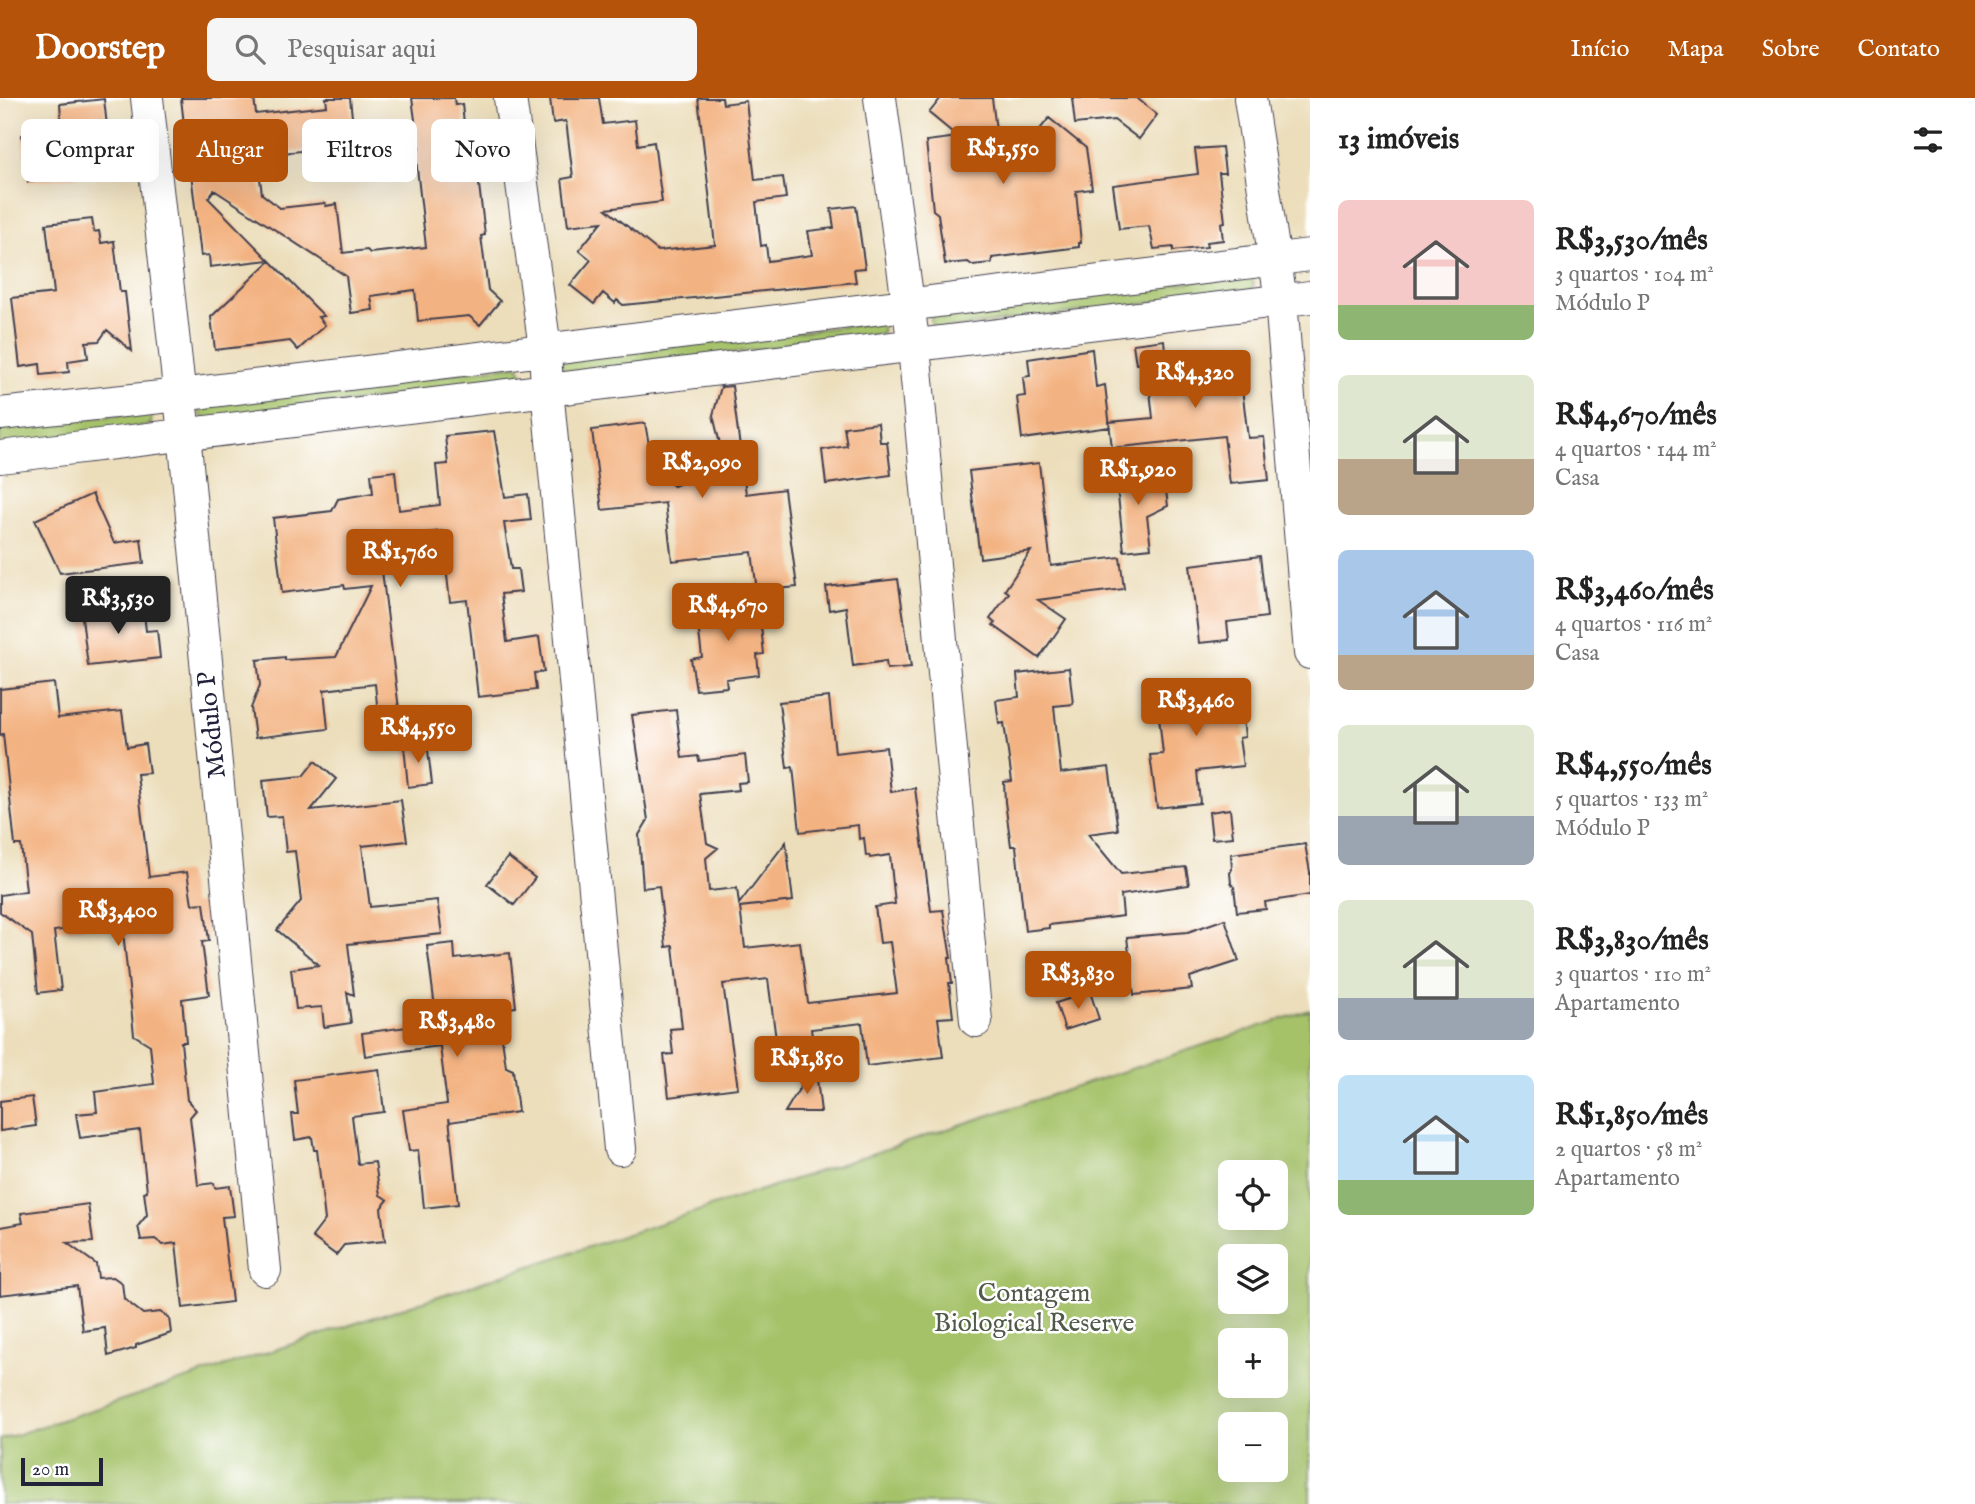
<!DOCTYPE html>
<html lang="pt">
<meta charset="utf-8">
<style>
body{margin:0;font-family:"IM FELL English",serif;background:#f6f6f6;color:#222;height:100vh;display:flex;flex-direction:column;font-size:26px;white-space:nowrap}
*{box-sizing:border-box;margin:0}
p{font-size:23px;color:#767676}
.icon{flex:none;width:38px;height:38px;fill:none;stroke:currentColor;stroke-width:2;stroke-linecap:round;stroke-linejoin:round}
.map{position:relative;flex:1;overflow:hidden}
.panel{display:flex;flex-direction:column;background:#fff;width:665px}
.panel>*{flex:none}
.hud{position:absolute;left:21px;top:21px;width:665px;height:63px;display:flex;gap:14px}
.controls{position:absolute;left:1218px;top:1062px;display:grid;gap:14px}
.controls a{display:grid;place-items:center;width:70px;height:70px;border-radius:10px;background:#fff;box-shadow:0 7px 28px #0002;font-size:35px}
.scale{position:absolute;left:21px;bottom:18px;width:82px;box-sizing:border-box;padding-left:7px;border:4px solid #22223b;border-top:0;font-size:19px;line-height:24px;white-space:nowrap;color:#22223b;-webkit-text-stroke:5px #fff;paint-order:stroke}
.price{position:absolute;translate:-50% -60px;padding:0 16px;border-radius:7px;background:#b45309;color:#fff;font-size:23px;line-height:46px;filter:drop-shadow(0 2px 4px #0008)}
.price::after{content:'';position:absolute;left:50%;top:42px;width:21px;height:16px;margin-left:-10px;background:inherit;clip-path:polygon(0 0,100% 0,50% 100%)}
.price.selected{background:#222;color:#fff}
ul{padding:0;list-style:none}
li{display:flex;align-items:center;gap:21px;height:175px;padding:0 28px}
li span{display:grid;place-items:center;flex:none;width:196px;height:140px;border-radius:10px;color:#555}
li>.icon{margin-inline-start:auto}
span .icon{width:84px;height:84px;fill:#fffc;stroke-width:1}
li b{font-size:30px}
h2{display:flex;justify-content:space-between;align-items:center;height:84px;padding:0 28px;font-size:30px}
.pill{padding:0 24px;border-radius:10px;background:#fff;box-shadow:0 7px 28px #0002;font-size:24px;line-height:63px}
.pill.selected{background:#b45309;color:#fff}
header{display:flex;align-items:center;gap:42px;box-sizing:border-box;height:98px;padding:0 35px;background:#b45309;color:#fff}
header strong{font-size:33px}
nav{display:flex;gap:38px;margin-inline-start:auto;font-size:24px}
.search{width:490px;height:63px;background:#f6f6f6;display:flex;align-items:center;gap:18px;box-sizing:border-box;padding:0 24px;border-radius:10px;color:#767676;font-size:26px}
main{display:flex;flex:1;min-height:0}
.map>svg:first-child{display:block}
.green{fill:#a5c269;stroke:#647252;stroke-width:2;fill-rule:evenodd}
.building{fill:#f3b281}
.lines{fill:none;stroke-linecap:round;stroke-linejoin:round}
.minor-casing{stroke:#403e4e;stroke-width:34}
.minor{stroke:#fff;stroke-width:32}
.labels{text-anchor:middle;dominant-baseline:central;stroke-width:5;stroke-linejoin:round;paint-order:stroke}
.street-label{font-size:26px;fill:#22223b;stroke:#fff}
.park-label{font-size:26px;fill:#505a4b;stroke:#fff}
</style>
<header>
<strong>Doorstep</strong>
<div class="search"><svg class="icon" aria-label="search" viewBox="0 0 24 24"><circle cx="10" cy="10" r="6"/><path d="M15 15l6 6"/></svg>Pesquisar aqui</div>
<nav><a>Início</a><a>Mapa</a><a>Sobre</a><a>Contato</a></nav>
</header>
<main>
<div class="map">
<svg width="1310" height="1406" viewBox="0 0 1310 1406">
<rect width="100%" height="100%" fill="#fff"/>
<filter id="ink" filterUnits="userSpaceOnUse"><feTurbulence type="fractalNoise" baseFrequency=".0143" numOctaves="2"/><feDisplacementMap in="SourceGraphic" scale="14" xChannelSelector="R" yChannelSelector="G"/><feConvolveMatrix kernelMatrix="1 2 1 2 8 2 1 2 1" color-interpolation-filters="sRGB"/></filter>
<filter id="wash" filterUnits="userSpaceOnUse"><feTurbulence type="fractalNoise" baseFrequency=".00686" numOctaves="4" result="noise"/><feDisplacementMap in="SourceGraphic" scale="28" xChannelSelector="R" yChannelSelector="G"/><feGaussianBlur stdDeviation="1.57" result="paint"/><feColorMatrix in="noise" values="0 0 0 0 0 0 0 0 0 0 0 0 0 0 0 0 0 1.4 0 .05"/><feComposite in="paint" operator="in"/></filter>
<g filter="url(#wash)">
<rect width="100%" height="100%" fill="#ecdebb"/>
<path class="green" d="M1249,176l5,10 -2,6 -317,40 -5,-10 3,-6z
M883,224l-1,12 -317,40 -4,-5 1,-11z
M518,267l5,10 -2,6 -317,40 -5,-10 2,-6z
M152,315l-1,12 -151,22v-23z
M1310,912v494h-1310v-64zM1230,1074h46v46h-46zM1230,1158h46v46h-46zM1276,1242v46h-46v-46zM1276,1326v46h-46v-46z"/>
<g id="blocks">
<path class="building" d="M181,0h73l2,16 71,-8 -1,-8h24l4,38 -23,2 1,14 -23,2v-4l-52,6 5,38 18,14 45,-5 1,3 11,-2 6,49 24,-3 3,3 56,-6 -11,-97 4,-1 -7,-51h42l1,7 7,-1 4,40 8,-1 11,92 -4,1 7,54 12,11 -20,24 -11,-9 -51,5 -3,-31 -44,6 2,14 -22,3 -5,-37 -132,-86 -6,8 61,62 -59,7 -1,-12 -8,1 -11,-91h-5l-4,-31h4z
M550,0h49l4,26 32,-4 3,25 16,-3 8,60 -56,7 52,42 57,-6 -17,-147h24l1,6 23,-3 9,79 28,-3 3,21 -30,4 5,44 5,-1 2,16 44,-6 -4,-24 26,-3 -3,-19 25,-3 9,62 -11,1 2,13 -233,23 -6,-5 -2,3 -12,-10 -9,11 -24,-19 21,-25 -12,-10 23,-28 -34,4 -6,-47 11,-2 -7,-56 -13,2z
M941,0h51l5,40 40,-5 12,-15 37,30 6,41 -16,2 5,52h-2v4l-87,11v5l-20,2 -4,-3 -23,2 -7,-50 -5,-4 -7,-69 32,-4 -29,-24z
M1072,0h65l20,17 -18,24 -25,-19 -39,4z
M104,1l8,73 -84,10 -6,-47 40,-6 -2,-25z
M1222,49l3,26h-6l6,49 -4,1 2,17 -17,2 1,5 -34,4v-4l-19,2 -5,-23 -30,3 -6,-44 85,-11 -3,-25z
M92,121l2,13 5,-1 2,12 13,-2 6,51h5l7,59 -25,-21 -8,11 -13,1 2,16 -20,3 1,11 -28,3 -1,-11 -20,3 -8,-69 42,-5 -8,-69z
M270,163l54,55 -6,1 7,8 -27,25 -8,-9 -75,9 -4,-33z
M1164,242l2,21 60,-7 4,27 11,-1 7,58 16,-1 5,43 -39,4 -6,-48 -112,12 -3,-26 44,-4 -6,-54 19,-3 -30,3 -3,-20z
M1092,251l4,38 9,-2 5,42 -88,12 -5,-42 8,-1 -2,-19 7,-1 -2,-17z
M732,288l14,108 38,-5 13,98 -40,4 -5,-39 -80,9 -7,-58 -63,7 -10,-80 53,-7 9,49 20,14 51,-21 -12,-50 8,-28z
M878,325l2,19h7l4,33 -65,9 -4,-34 25,-4 -3,-19z
M494,333l11,66 23,-3 3,26 -27,3 7,46h7l3,23 -20,2 6,48 32,-5 5,35 -10,1 2,17 -58,7 -11,-97 -17,2 -8,-71 -64,7 25,204 -22,2 -6,-60 -51,6 4,39 -73,9 -4,-30 9,-23 -3,-25 28,-3v3l51,-3 35,-71 -26,3 -1,-4 -62,8 -9,-75 59,-7 6,-12 35,-6 -2,-19 24,-3 4,39 41,-5 -4,-40 12,-1 -3,-28z
M1039,365l12,103 69,-9 4,32 -86,11 28,19 -27,39 -46,-33 2,-2 -5,-4 19,-26 -4,-3 26,-39 -51,7 -11,-87z
M1115,370l50,15 3,23 -21,10 4,32 -27,3z
M92,396l22,49 27,-4 3,24 -84,10 -25,-53z
M1260,458l7,61 -40,5 2,18 -30,3 -9,-78z
M898,481l13,88 -24,2 -1,-8 -33,5 -7,-59 -17,3 -3,-23z
M758,500l6,56 -7,1 2,20 -33,4 1,8 -31,3 -5,-31 11,-2 -6,-49z
M143,506l3,27 11,-1 3,28 -72,8 -7,-56z
M1069,570l4,36 -19,2 7,67 48,-6 9,63 -30,4 33,40 65,-7 3,18 -68,10 2,21 -74,9v3l-24,3 -9,-85h-5l-6,-44 -1,-20 8,-1 -8,-58 -5,1 -3,-24 23,-3 -2,-23z
M1239,582l6,57 -6,1 4,28 -46,5 3,32 -43,5 -7,-53 13,-1 -7,-65z
M54,585l4,35 64,-7 5,36 18,-3 4,29 -12,1 12,103 38,-5 5,32 12,-1 5,38 -7,1 7,53 -27,4 4,43h-5l6,58 9,10 -6,7 8,68 16,-2 1,5 15,-2 4,30 -12,1 10,85 -49,6 -7,-65 -13,2 -8,-6 -14,1 -3,-14 9,-11 -3,-23 3,-1 -7,-61 -60,8 -4,-24 21,-2 -2,-20 59,-8 -4,-39 -16,-10 -12,-113 -68,9 7,59 -23,3 -6,-58 -32,-23v-17l26,-4 -5,-46h-6l-12,-111 -3,1v-46z
M829,599l6,56 51,-6 5,45 24,-4 16,123 12,-1 8,48h-2l3,25h-3l4,34 -15,1 5,39 -76,9 -5,-43 -51,6 4,29 -36,4 -11,-83 -45,5 15,104 -69,9 -5,-42 9,-1 -3,-25 12,-1 -9,-82 -7,1 -7,-61 -16,2 -4,-53 9,-15 -16,-105 44,-5 6,48 16,-2 1,5 46,-6 3,27 -10,1 1,7 -39,4 7,49 11,5 -12,10 3,33 28,-3 2,16 47,-62 7,59 -53,6 5,41 55,-6 8,61 89,-10 -7,-51 -10,1 -5,-36 20,-3 -5,-49 -20,3 -1,-3 -3,1 -2,-18 -5,1 -1,-14 -58,7 -7,-65 -6,1 -8,-66z
M427,644l5,42 -24,3 -4,-42z
M315,663l21,18 -25,31 90,-10 6,41 -45,5 8,61 67,-7 5,34 -94,10 6,51 -7,-3 4,31 -27,4 -2,-20 -26,2 -5,-40 28,-4 -42,-35 24,-29 -6,-50 -9,1 -4,-36 -15,1 -4,-37 40,-4z
M1230,711l3,28 -21,2 -3,-27z
M1305,746l5,28v23l-45,7 1,7 -29,3 -3,-25 -3,-4 -1,-10 2,-4 -1,-15z
M508,759l27,21 -21,27 -27,-21z
M1225,821l14,42 -49,16 2,12 -58,6 -7,-58 61,-5z
M454,845l1,16 55,-6 6,54 -18,2 8,58 7,3 5,42 -68,10 -1,-4 9,86 -34,4 -6,-58 -9,1 -6,-41 44,-6 -7,-58 -75,10 -3,-23 75,-10 -10,-77z
M1090,894l9,27 -34,11 -9,-27z
M815,965l6,49h-36z
M379,971l5,43 -32,4 6,48 17,-2 5,33 8,5 -7,8 4,33 -41,4 -8,10 -24,-18 13,-17 -8,-70h-3l-2,-13 -17,3 -3,-26h6l-4,-34z
M32,999l4,29 -36,5v-30z
M88,1106l5,38 -26,1 29,21 2,14 15,-1 9,6 2,16 19,15 17,-2 9,6 2,15 -35,12v3l-28,8 -3,-28 -22,3 -6,-45 -77,9v-68l23,-4 -2,-10z"/>
</g>
</g>
<g filter="url(#ink)">
<use href="#blocks" fill-opacity="0" stroke="#403e4e" stroke-width="2"/>
<g class="lines">
<g class="minor-casing">
<path id="minor" d="M147,0l37,336 81,836
M510,0l35,250 2,41 73,760
M880,0l34,249 62,674
M1250,0l31,202 29,353
M0,316l180,-19 1130,-140
M0,359l1310,-160"/>
</g>
<use href="#minor" class="minor"/>
</g>
</g>
<g class="labels">
<g class="street-label">
<text transform="translate(212 627) rotate(-96)">Módulo P</text>
</g>
<g class="park-label">
<text x="1034" y="1195">Contagem<tspan x="1034" dy="30">Biological Reserve</tspan></text>
</g>
</g>
</svg>
<div class="controls">
<a><svg class="icon" aria-label="locate" viewBox="0 0 24 24"><circle cx="12" cy="12" r="6"/><path d="M12 2v4M12 18v4M2 12h4M18 12h4"/></svg></a>
<a><svg class="icon" aria-label="layers" viewBox="0 0 24 24"><path d="M12 4l9 5-9 5-9-5zM3 14l9 5 9-5"/></svg></a>
<a>+</a>
<a>−</a>
</div>
<div class="scale">20 m</div>
<b class="price" style="left:1003px;top:88px">R$1,550</b>
<b class="price" style="left:1195px;top:312px">R$4,320</b>
<b class="price" style="left:702px;top:402px">R$2,090</b>
<b class="price" style="left:1138px;top:409px">R$1,920</b>
<b class="price" style="left:400px;top:491px">R$1,760</b>
<b class="price selected" style="left:118px;top:538px">R$3,530</b>
<b class="price" style="left:728px;top:545px">R$4,670</b>
<b class="price" style="left:1196px;top:640px">R$3,460</b>
<b class="price" style="left:418px;top:667px">R$4,550</b>
<b class="price" style="left:118px;top:850px">R$3,400</b>
<b class="price" style="left:1078px;top:913px">R$3,830</b>
<b class="price" style="left:457px;top:961px">R$3,480</b>
<b class="price" style="left:807px;top:998px">R$1,850</b>
<div class="hud">
<a class="pill">Comprar</a>
<a class="pill selected">Alugar</a>
<a class="pill">Filtros</a>
<a class="pill">Novo</a>
</div>
</div>
<section class="panel">
<h2>13 imóveis<svg class="icon" aria-label="filters" viewBox="0 0 24 24"><path d="M4 7h16M4 17h16"/><circle cx="9" cy="7" r="2"/><circle cx="15" cy="17" r="2"/></svg></h2>
<ul>
<li><span style="background:linear-gradient(#f6c9c9 75%,#8fb573 0)"><svg class="icon" aria-label="home" viewBox="0 0 24 24"><path d="M3 11l9-7 9 7M6 9v11h12V9"/></svg></span><div><b>R$3,530/mês</b><p>3 quartos · 104 m²</p><p>Módulo P</p></div></li>
<li><span style="background:linear-gradient(#dfe7d0 60%,#b9a48a 0)"><svg class="icon" aria-label="home" viewBox="0 0 24 24"><path d="M3 11l9-7 9 7M6 9v11h12V9"/></svg></span><div><b>R$4,670/mês</b><p>4 quartos · 144 m²</p><p>Casa</p></div></li>
<li><span style="background:linear-gradient(#a9c7e8 75%,#b9a48a 0)"><svg class="icon" aria-label="home" viewBox="0 0 24 24"><path d="M3 11l9-7 9 7M6 9v11h12V9"/></svg></span><div><b>R$3,460/mês</b><p>4 quartos · 116 m²</p><p>Casa</p></div></li>
<li><span style="background:linear-gradient(#dfe7d0 65%,#9aa5b1 0)"><svg class="icon" aria-label="home" viewBox="0 0 24 24"><path d="M3 11l9-7 9 7M6 9v11h12V9"/></svg></span><div><b>R$4,550/mês</b><p>5 quartos · 133 m²</p><p>Módulo P</p></div></li>
<li><span style="background:linear-gradient(#dfe7d0 70%,#9aa5b1 0)"><svg class="icon" aria-label="home" viewBox="0 0 24 24"><path d="M3 11l9-7 9 7M6 9v11h12V9"/></svg></span><div><b>R$3,830/mês</b><p>3 quartos · 110 m²</p><p>Apartamento</p></div></li>
<li><span style="background:linear-gradient(#bfe0f5 75%,#8fb573 0)"><svg class="icon" aria-label="home" viewBox="0 0 24 24"><path d="M3 11l9-7 9 7M6 9v11h12V9"/></svg></span><div><b>R$1,850/mês</b><p>2 quartos · 58 m²</p><p>Apartamento</p></div></li>
</ul>
</section>
</main>
